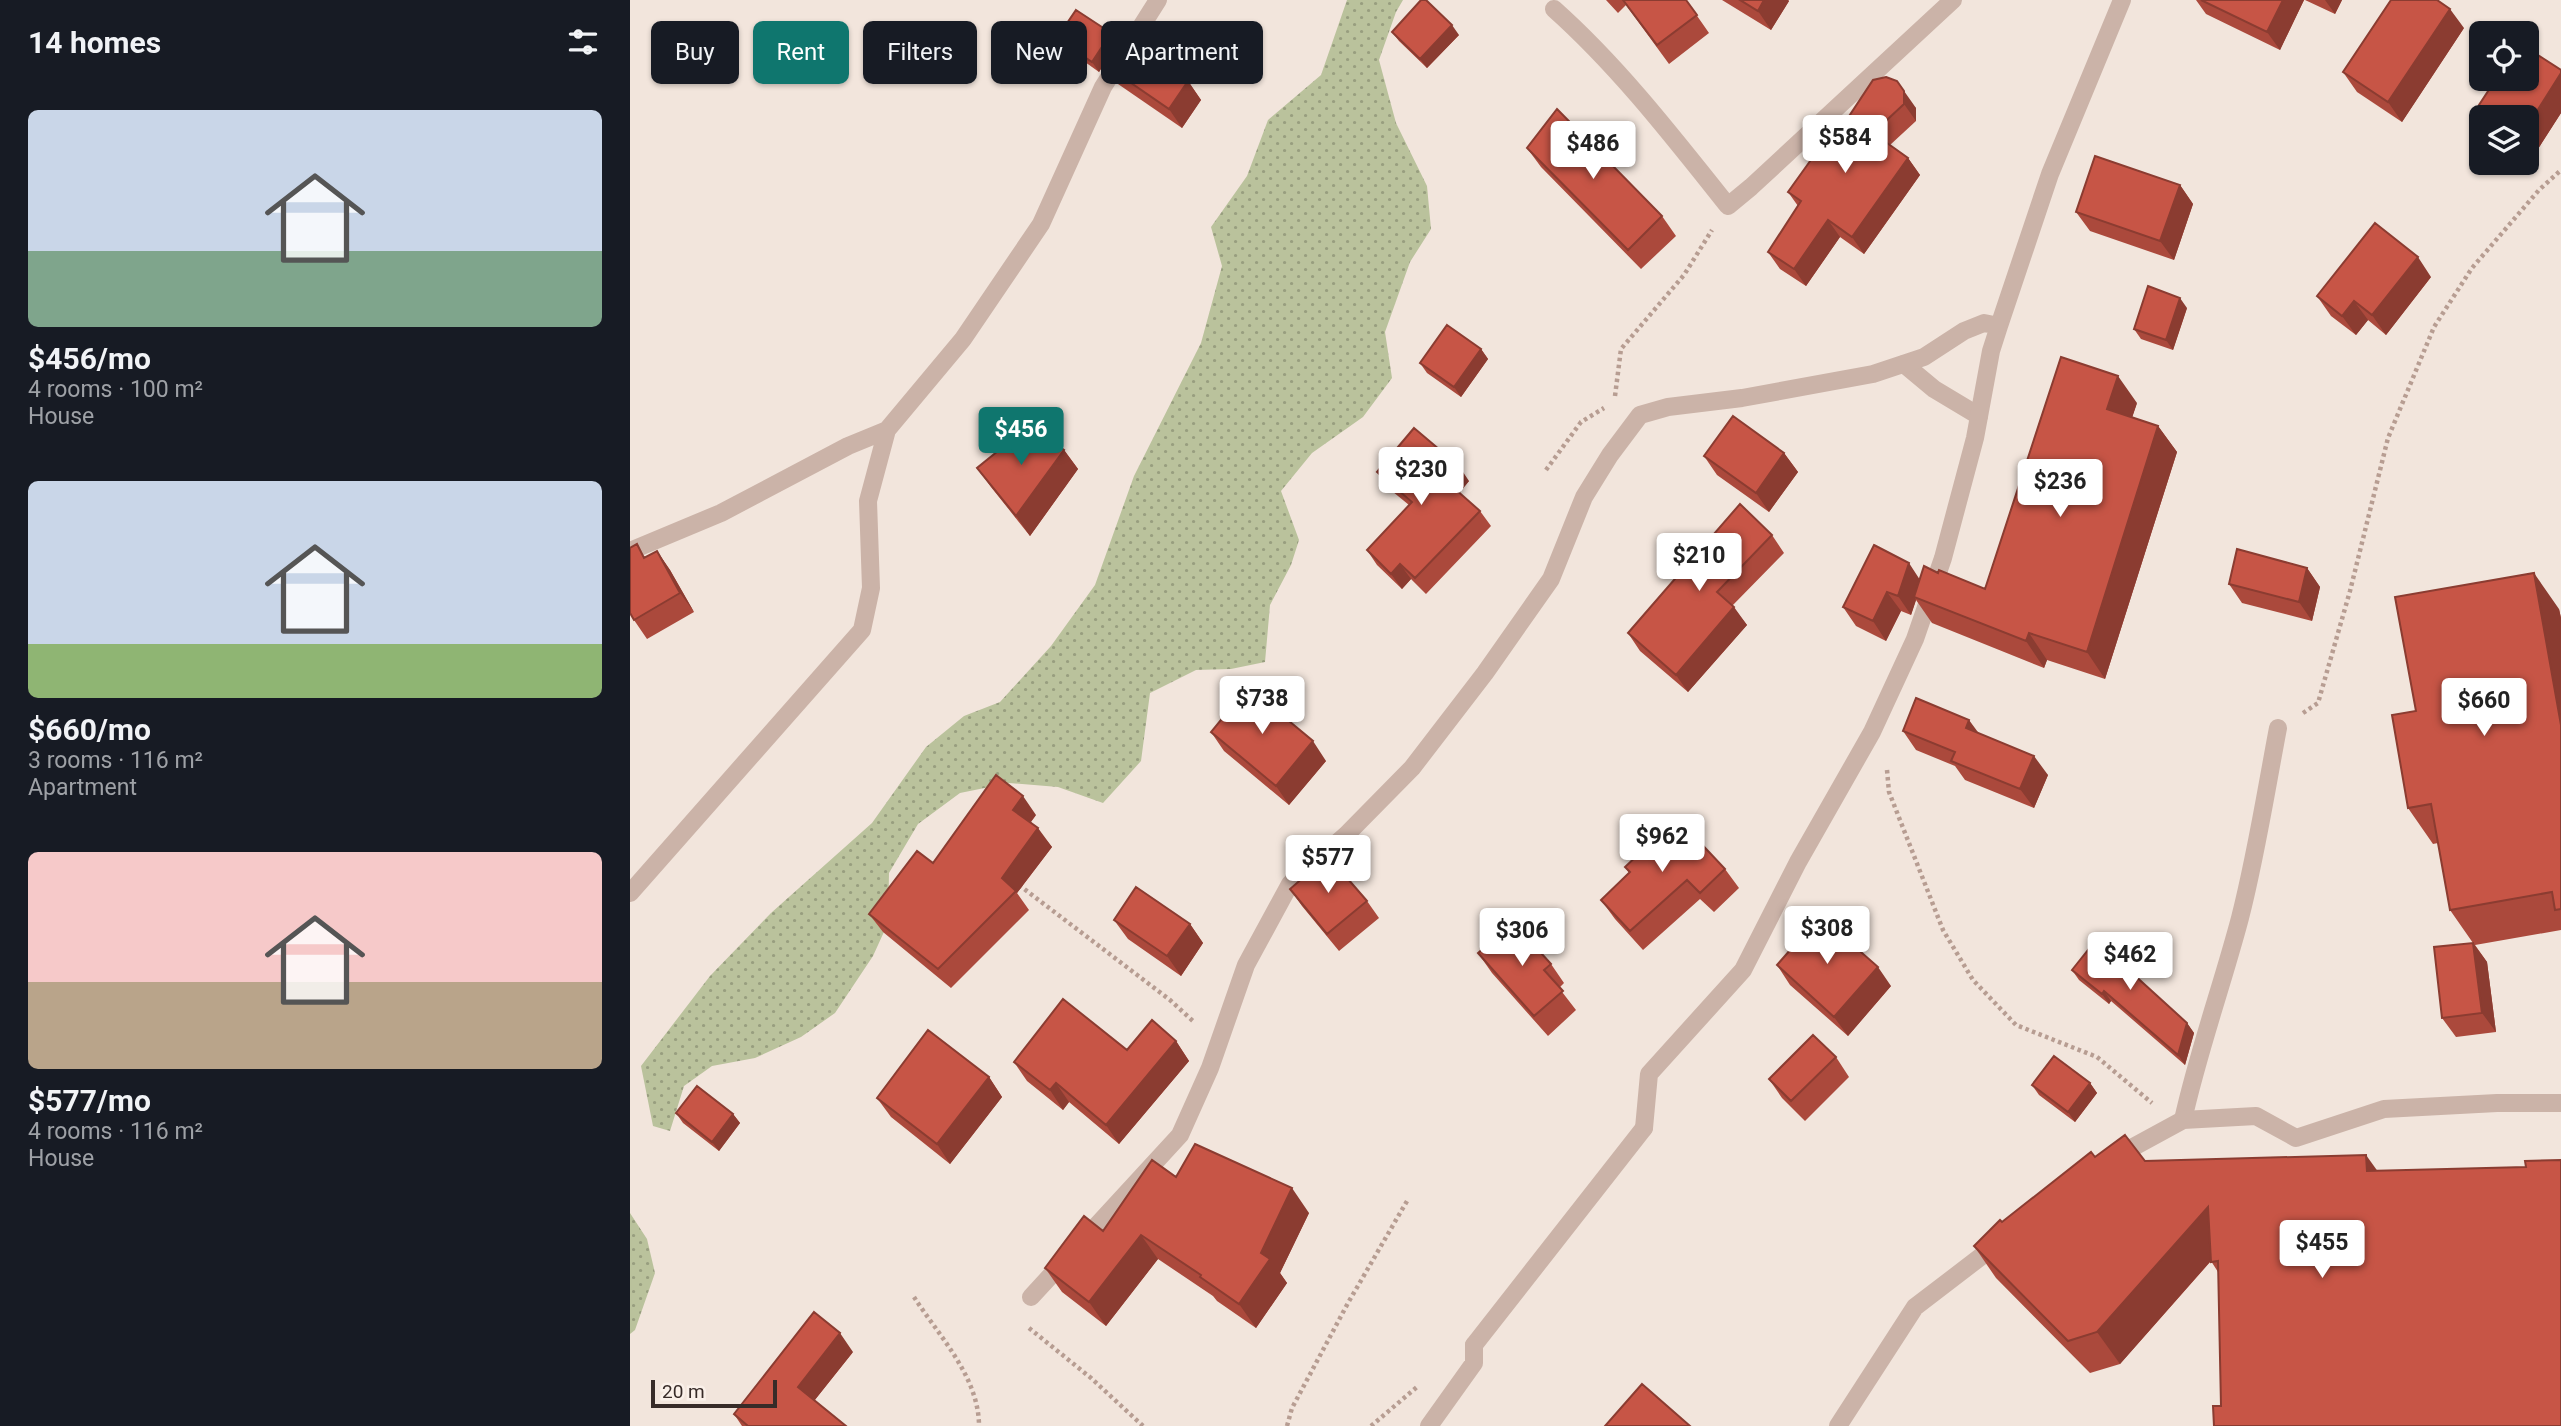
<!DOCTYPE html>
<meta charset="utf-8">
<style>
body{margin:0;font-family:Roboto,sans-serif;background:#20242c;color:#f1f3f6;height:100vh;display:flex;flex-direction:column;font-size:26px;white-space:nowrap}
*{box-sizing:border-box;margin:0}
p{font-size:23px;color:#9ea1a6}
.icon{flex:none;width:38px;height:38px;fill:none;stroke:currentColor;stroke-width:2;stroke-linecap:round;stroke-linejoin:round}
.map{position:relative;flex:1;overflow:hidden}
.side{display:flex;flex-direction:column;background:#171b24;width:630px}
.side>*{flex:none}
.hud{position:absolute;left:21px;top:21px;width:665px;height:63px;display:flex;gap:14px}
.controls{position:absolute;left:1839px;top:21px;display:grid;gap:14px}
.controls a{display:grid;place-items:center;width:70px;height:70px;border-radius:10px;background:#171b24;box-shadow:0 2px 5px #0004;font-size:35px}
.scale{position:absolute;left:21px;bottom:18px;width:126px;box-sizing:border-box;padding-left:7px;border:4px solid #372b28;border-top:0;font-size:19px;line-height:24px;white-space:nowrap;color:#372b28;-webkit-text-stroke:5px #faf0e9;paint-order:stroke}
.price{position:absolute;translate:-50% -60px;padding:0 16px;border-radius:7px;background:#fff;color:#222;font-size:23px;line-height:46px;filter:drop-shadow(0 2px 4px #0008)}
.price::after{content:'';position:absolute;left:50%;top:42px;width:21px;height:16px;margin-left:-10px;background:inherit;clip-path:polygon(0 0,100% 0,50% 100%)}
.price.current{background:#0f766e;color:#fff}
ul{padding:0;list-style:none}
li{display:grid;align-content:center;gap:14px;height:371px;padding:0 28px}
li span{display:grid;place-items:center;height:217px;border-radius:10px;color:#555}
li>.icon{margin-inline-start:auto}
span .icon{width:126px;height:126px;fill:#fffc;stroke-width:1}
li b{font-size:30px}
h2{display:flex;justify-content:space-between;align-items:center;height:84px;padding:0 28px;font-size:30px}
.pill{padding:0 24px;border-radius:10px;background:#171b24;box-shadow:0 2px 5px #0004;font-size:24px;line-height:63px}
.pill.current{background:#0f766e;color:#fff}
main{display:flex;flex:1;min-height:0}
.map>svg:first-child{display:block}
.grass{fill:url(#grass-dots)}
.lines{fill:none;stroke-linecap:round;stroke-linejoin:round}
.path{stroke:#b79d92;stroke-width:4.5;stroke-dasharray:3.5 3.5;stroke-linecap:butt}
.lane{stroke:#cbb3a8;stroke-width:18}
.street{stroke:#cbb3a8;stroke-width:18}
.wall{fill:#ab493c}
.shaded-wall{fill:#8b3c31}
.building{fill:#c75546;stroke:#8b3c31;stroke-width:2}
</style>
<main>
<section class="side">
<h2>14 homes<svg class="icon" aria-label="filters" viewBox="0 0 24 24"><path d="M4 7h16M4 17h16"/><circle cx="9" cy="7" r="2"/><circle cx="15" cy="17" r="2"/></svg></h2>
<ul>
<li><span style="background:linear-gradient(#c9d6e8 65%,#7fa58c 0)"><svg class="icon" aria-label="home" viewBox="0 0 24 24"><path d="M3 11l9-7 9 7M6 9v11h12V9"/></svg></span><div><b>$456/mo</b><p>4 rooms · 100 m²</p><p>House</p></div></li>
<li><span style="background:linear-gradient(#c9d6e8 75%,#8fb573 0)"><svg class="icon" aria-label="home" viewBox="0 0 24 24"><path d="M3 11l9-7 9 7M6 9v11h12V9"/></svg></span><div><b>$660/mo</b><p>3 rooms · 116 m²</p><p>Apartment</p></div></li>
<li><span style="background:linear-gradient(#f6c9c9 60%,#b9a48a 0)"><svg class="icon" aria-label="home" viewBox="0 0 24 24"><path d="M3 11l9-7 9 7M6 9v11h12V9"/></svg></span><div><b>$577/mo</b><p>4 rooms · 116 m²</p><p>House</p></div></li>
</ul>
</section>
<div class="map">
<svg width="1931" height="1426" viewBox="0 0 1931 1426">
<defs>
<pattern id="grass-dots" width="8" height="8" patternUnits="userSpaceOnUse" patternTransform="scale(1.75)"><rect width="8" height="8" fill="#bac29c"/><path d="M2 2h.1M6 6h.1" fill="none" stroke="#989e7f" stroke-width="1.8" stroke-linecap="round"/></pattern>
</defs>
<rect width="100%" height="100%" fill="#f2e5dc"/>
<path class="grass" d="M717,0h56l-7,12 -17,48 17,63 31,63 4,43 -21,33 -25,70 7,46 -29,39 -51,36 -31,38 18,49 -8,25 -21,40 -5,57 -34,7 -35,1 -46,23 -9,68 -38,42 -45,-16 -49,-4 -49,10 -42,31 -29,49 -1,50 -15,33 -38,57 -34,24 -46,21 -43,8 -28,20 -14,45 -17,-5 -12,-60 69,-90 61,-63 101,-90 54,-76 38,-31 36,-14 51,-56 44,-61 39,-109 67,-133 21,-77 -11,-39 36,-51 21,-56 53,-45z
M0,1213l17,26 8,34 -20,57 -5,4z"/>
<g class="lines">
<path class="path" d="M985,396l6,-47 63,-74 28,-45
M916,470l35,-48 23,-14
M1673,713l15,-10 32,-112 38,-153 46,-111 38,-59 67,-78 22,-20
M1257,770l2,22 54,138 30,50 43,45 81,32 55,46
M389,885l151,115 24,22
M284,1297c25,39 65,80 65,129
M399,1328l62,50 52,48
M657,1426l5,-18 56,-105 59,-102
M741,1426l46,-39"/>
<path class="lane" d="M924,9c65,58 119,128 174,197l23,-19 202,-187
M1274,364l30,25 45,27
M1553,1120c15,-68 39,-134 57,-202 16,-62 26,-127 38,-190
M844,1345l170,-217"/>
<path class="street" d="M0,551l91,-38 127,-67 39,-16
M0,893l232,-263 9,-42 -3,-87 19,-71 76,-91 78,-115 62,-137 55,-87
M1014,1128l5,-54 94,-104 55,-108 74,-130 43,-93 28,-81 32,-120 16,-87 8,-25 51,-152 72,-174
M1485,1157l68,-37 73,-4 40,22 88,-29 113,-6h64
M401,1297l149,-162 30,-67 36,-103 44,-81 56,-49 66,-67 73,-95 66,-94 33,-82 26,-42 30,-40 28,-8 74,-9 131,-24 51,-17 40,-26 20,-8 15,3
M799,1426l45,-63v-18
M1208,1426l77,-119 85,-65"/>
</g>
<path class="wall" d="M976,0h80l23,33 -40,31 -43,-59 -8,8z
M1092,0h66l1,1 -18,29z
M1566,0h108l-24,50 -74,-36z
M1675,0h37l-7,14z
M1834,28l-62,94 -45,-30 -14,-20z
M762,32l67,3 -32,33 -28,-27z
M427,38l60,5 -18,29 -35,-25z
M1897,48l34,22v43l-25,39 -9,-6v-29h-39l-9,-12 17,-26h31z
M475,65l83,16 13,19 -19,28 -64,-44z
M1243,80l43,28v13l-26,24 18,13 12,17 -56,79 -24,-17 -34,49 -26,-17 -12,-17 30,-46 -10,-14 36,-38z
M897,148l135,68 14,20 -35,33 -100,-102z
M1550,185l13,19 -19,56 -84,-29 -14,-19z
M1801,277l-45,58 -18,-15 -12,15 -25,-19 -14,-20z
M1557,308l-14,42 -32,-11 -7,-10z
M851,349l7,10 -27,38 -34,-24 -7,-10z
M1507,403l-5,14 26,9 19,26 -72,227 -58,-19 -3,8 -112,-45 -16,-23 -5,15 -10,-4 -15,30 -30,-15 -13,-19 77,-28 18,-6 47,16z
M434,450l14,19 -48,67 -39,-49 -14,-19z
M1154,453l14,19 -29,40 -52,-37 -13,-19z
M747,472l92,9 -10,12 21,18 11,15 -65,68 -15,-15 -9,10 -25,-24 -10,-15 42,-45 -22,-18z
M1142,535l12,18 -52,53 15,19 -59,67 -48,-41 -12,-18z
M27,551l13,19 24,42 -47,27 -13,-19 12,-63z
M1677,568l13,19 -8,34 -70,-18 -13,-19z
M1929,609l2,9v312l-86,15 12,17 9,70 -40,5 -14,-19 31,-75 -23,-33 -12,-67 -5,1 -25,-36 8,-97z
M1273,731l76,2 69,42 -14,33 -69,-28 -10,-14 -39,-16z
M581,732l115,29 -37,44 -65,-54z
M406,815l-5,7 21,25 -35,46 12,17 -78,78 -68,-56 -14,-18 64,-51z
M995,867l100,2 14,19 -25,24 -14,-13 -57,51 -28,-31 -14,-19 28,-27z
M660,889l77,12 12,17 -40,33 -37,-45z
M484,920l76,4 13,19 -22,33 -53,-37z
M848,953l73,11 13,19 -5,5 17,22 -28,26 -56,-63z
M1147,965l114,21 -43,50 -58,-51z
M1502,965l-4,5 59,53 7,10 -9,32 -74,-64 -2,3 -30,-24 -7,-10z
M546,1041l13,20 -70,83 -50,-42 -6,8 -36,-29 -13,-19 113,-12z
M1206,1057l13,20 -44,44 -23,-23 -13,-19z
M359,1077l13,20 -52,67 -59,-47 -14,-19z
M1460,1083l7,10 -22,29 -36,-27 -7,-10z
M46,1113l57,1 7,9 -21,28 -36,-28z
M1465,1157l50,4 232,10 149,-4 -305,239 -3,-134 -7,-11 -91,103 -30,9 -94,-95 -22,-32 28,-24z
M546,1177l133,36 -29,60 7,10 -31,45 -39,-27 -4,-5 -55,-37 -52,67 -44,-34 -17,-24 58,-37z
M223,1352l-39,49 32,25h-104l-8,-12z"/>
<path class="shaded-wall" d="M1134,0h24l1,1 -18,29 -13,-19z
M1653,0h21l-24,50 -13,-18z
M1695,0h17l-7,14z
M1820,9l14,19 -62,94 -14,-20z
M822,25l7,10 -32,33 -7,-9z
M481,33l6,10 -18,29 -7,-10z
M1931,73v40l-25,39 -9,-13v-12z
M558,81l13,19 -19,28 -13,-19z
M1267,81l19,27v13l-12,-17z
M1278,158l12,17 -56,79 -12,-17z
M1550,185l13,19 -19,56 -14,-19z
M1198,220l12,17 -34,49 -12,-17z
M1788,257l13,20 -45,58 -14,-20z
M1550,298l7,10 -14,42 -7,-10z
M1724,301l14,19 -12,15 -14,-19z
M851,349l7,10 -27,38 -7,-10z
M1488,376l19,27 -11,33 -19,-27z
M1528,426l19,26 -72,227 -18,-27z
M434,450l14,19 -48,67 -14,-20z
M1154,453l14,19 -29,40 -13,-19z
M829,466l10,15 -13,16 -10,-16z
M27,551l13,19 24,42 -14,-19z
M1279,563l13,20 -8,14 2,3 -5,15 -13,-19z
M770,564l11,15 -9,10 -11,-15z
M1677,568l13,19 -8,34 -13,-19z
M1904,573l25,36 2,9v107z
M1257,592l14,19 -15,30 -13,-20z
M1104,607l13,18 -59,67 -12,-17z
M1399,633l18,27 -3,8 -18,-27z
M1339,720l14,19 -17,-11z
M683,741l13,20 -37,44 -13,-19z
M1404,756l14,19 -14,33 -14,-19z
M393,796l13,19 -10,13 -13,-18z
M408,828l14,19 -35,46 -15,-15z
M560,924l13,19 -22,33 -14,-20z
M1843,943l14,19 9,70 -14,-19z
M1495,955l7,10 -5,7 -7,-10z
M1248,967l13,19 -43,50 -14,-19z
M1474,991l7,10 -2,3 -7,-10z
M1557,1023l7,10 -9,32 -7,-10z
M546,1041l13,20 -70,83 -13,-19z
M359,1077l13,20 -52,67 -13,-20z
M426,1083l13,19 -6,8 -13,-20z
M1460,1083l7,10 -22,29 -7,-10z
M103,1114l7,9 -21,28 -7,-9z
M1736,1155l23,32 -22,-16z
M662,1188l17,25 -29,60 7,10 -31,45 -17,-24 22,-51z
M1578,1207l22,32 -110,125 -23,-32z
M511,1235l17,24 -52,67 -17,-24z
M210,1333l13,19 -43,54 -12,-19z"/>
<path class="building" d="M791,0h5l26,25 -32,34 -28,-27z
M993,0h63l11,15 -40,30z
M1110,0h24l-6,11z
M1571,0h82l-16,32z
M1761,0h46l13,9 -62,93 -45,-30z
M446,10l35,23 -19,29 -35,-24z
M493,36l65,45 -19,28 -64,-44z
M1897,48l34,22v3l-34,54v-10h-29l-19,-12 17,-26h31z
M1256,77l11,4 7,10v13l-31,29 35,25 -56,79 -24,-17 -34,49 -26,-17 33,-51 -13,-9 30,-42 6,4 49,-74z
M927,109l105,107 -34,34 -101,-102z
M1465,156l85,29 -20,56 -84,-29z
M1745,223l43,34 -46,58 -18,-14 -12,15 -25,-20z
M1518,286l32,12 -14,42 -32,-11z
M817,325l34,24 -27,38 -34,-24z
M1431,357l57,19 -11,33 51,17 -71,226 -58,-19 -3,8 -112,-44 10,-31 14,7 1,-3 46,19z
M1103,416l51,37 -28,40 -52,-37z
M400,425l34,25 -48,66 -39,-48z
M784,428l45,38 -13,15 34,30 -65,67 -15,-14 -9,10 -24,-24 45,-48 -35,-30z
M1110,504l32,31 -55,57 17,15 -58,68 -48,-42z
M7,544l7,14 13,-7 23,42 -46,27 -4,-7v-65z
M1244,545l35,18 -11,33 -11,-4 -14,29 -30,-14z
M1607,549l70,19 -8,34 -70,-18z
M1904,573l27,152v184l-6,1 -3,-18 -102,18 -19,-106 -23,4 -16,-93 24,-4 -21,-114z
M618,687l65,54 -37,45 -65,-54z
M1286,698l53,22 -3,8 68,28 -14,33 -69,-28 4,-9 -52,-21z
M366,775l27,21 -10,14 25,18 -36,50 14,13 -78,78 -69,-55 48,-63 16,12z
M1047,818l48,51 -25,24 -13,-13 -57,51 -29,-31 29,-28 -5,-5z
M698,856l39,45 -40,33 -37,-45z
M506,887l54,37 -23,32 -53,-36z
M1190,916l58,51 -44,50 -57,-52z
M883,922l38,42 -7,6 19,21 -29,25 -56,-63z
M1470,935l25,20 -5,7 67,61 -9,32 -74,-64 -2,3 -30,-24z
M1843,943l9,70 -40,5 -8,-71z
M433,999l64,51 25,-30 24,21 -70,84 -50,-42 -6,7 -36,-28z
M298,1030l61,47 -52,67 -60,-46z
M1183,1035l23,22 -45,44 -22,-22z
M1424,1056l36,27 -22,29 -36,-27z
M67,1086l36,28 -21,28 -36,-29z
M1495,1135l20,26 221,-6 1,16 159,-4 -1,-6 36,-1v266h-347l-1,-20h8l-3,-145 -7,1 -3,-55 -111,125 -29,9 -94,-95 26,-26 2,2 89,-70 4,5z
M565,1144l97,44 -31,65 9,6 -31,45 -39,-27 1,-2 -60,-40 -52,67 -44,-34 39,-52 19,15 49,-71 24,17z
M184,1312l26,21 -42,54 48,39h-98l-14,-12z
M1012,1384l48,42h-85z"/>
</svg>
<div class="controls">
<a><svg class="icon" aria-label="locate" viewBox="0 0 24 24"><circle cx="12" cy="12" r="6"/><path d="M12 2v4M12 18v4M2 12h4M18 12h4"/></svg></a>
<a><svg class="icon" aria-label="layers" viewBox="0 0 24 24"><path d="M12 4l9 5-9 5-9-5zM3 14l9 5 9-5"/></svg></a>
</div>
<div class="scale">20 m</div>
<b class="price" style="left:1215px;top:175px">$584</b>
<b class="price" style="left:963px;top:181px">$486</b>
<b class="price current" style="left:391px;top:467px">$456</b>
<b class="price" style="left:791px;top:507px">$230</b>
<b class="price" style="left:1430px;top:519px">$236</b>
<b class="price" style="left:1069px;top:593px">$210</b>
<b class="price" style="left:632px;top:736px">$738</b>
<b class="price" style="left:1854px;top:738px">$660</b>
<b class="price" style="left:1032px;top:874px">$962</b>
<b class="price" style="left:698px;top:895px">$577</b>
<b class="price" style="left:1197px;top:966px">$308</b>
<b class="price" style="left:892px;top:968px">$306</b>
<b class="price" style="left:1500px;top:992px">$462</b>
<b class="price" style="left:1692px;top:1280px">$455</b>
<div class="hud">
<a class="pill">Buy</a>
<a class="pill current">Rent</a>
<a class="pill">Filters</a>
<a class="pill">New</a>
<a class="pill">Apartment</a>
</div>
</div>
</main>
